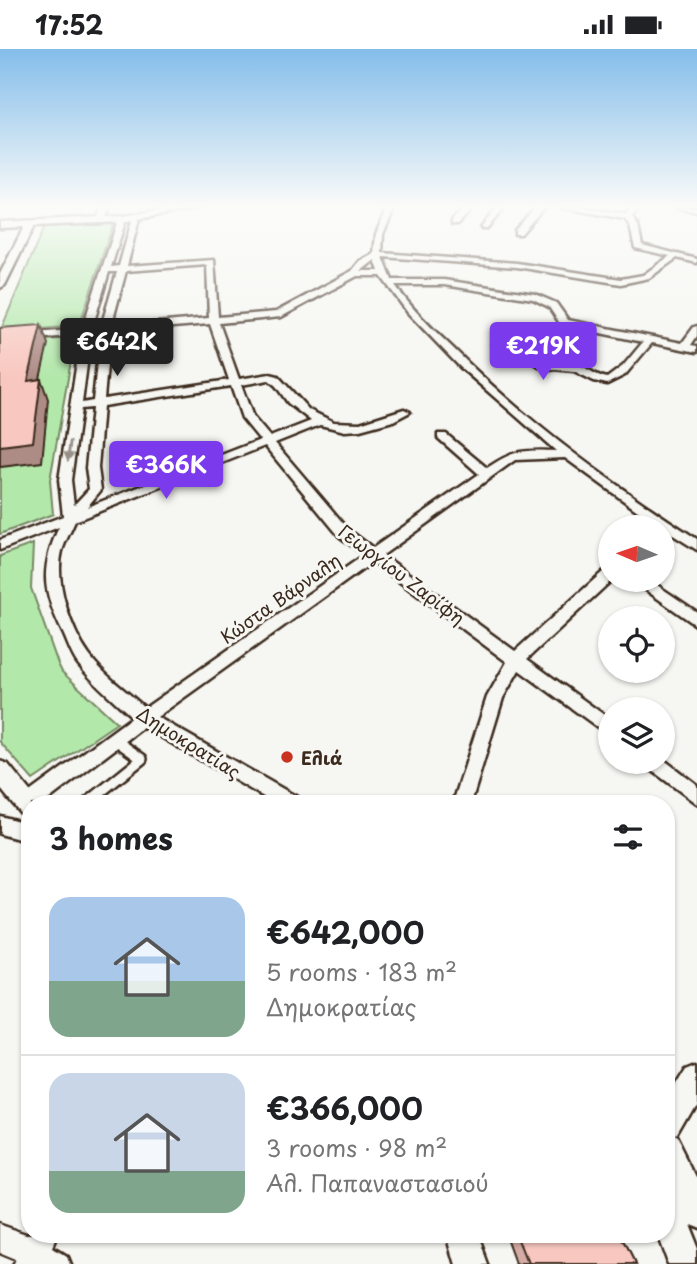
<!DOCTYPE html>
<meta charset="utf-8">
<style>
body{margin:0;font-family:"Playpen Sans",sans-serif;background:#f2f2f2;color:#202124;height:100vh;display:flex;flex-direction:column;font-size:26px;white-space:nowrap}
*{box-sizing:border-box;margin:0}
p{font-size:23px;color:#757577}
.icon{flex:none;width:38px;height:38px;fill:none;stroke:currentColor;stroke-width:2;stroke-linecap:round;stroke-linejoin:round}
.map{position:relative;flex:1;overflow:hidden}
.panel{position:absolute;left:21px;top:746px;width:654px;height:448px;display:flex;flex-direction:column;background:#fff;border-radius:28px;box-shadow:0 2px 5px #0004}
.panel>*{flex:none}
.needle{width:46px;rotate:272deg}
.controls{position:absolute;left:598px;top:466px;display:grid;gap:14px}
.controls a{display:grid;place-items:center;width:77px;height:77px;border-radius:50%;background:#fff;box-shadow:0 2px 5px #0004;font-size:35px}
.price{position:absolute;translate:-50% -60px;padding:0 16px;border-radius:7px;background:#7c3aed;color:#fff;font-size:23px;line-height:46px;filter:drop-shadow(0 2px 4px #0008)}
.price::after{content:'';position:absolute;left:50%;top:42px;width:21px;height:16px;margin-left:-10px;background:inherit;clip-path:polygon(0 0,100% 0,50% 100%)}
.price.current{background:#222;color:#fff}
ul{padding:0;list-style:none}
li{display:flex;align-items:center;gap:21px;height:175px;padding:0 28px}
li+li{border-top:2px solid #e0e0e0}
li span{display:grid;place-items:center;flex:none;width:196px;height:140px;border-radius:21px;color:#555}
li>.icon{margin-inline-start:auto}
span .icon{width:84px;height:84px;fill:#fffc;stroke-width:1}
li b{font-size:30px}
h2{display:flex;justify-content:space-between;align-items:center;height:84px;padding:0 28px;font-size:30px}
.status{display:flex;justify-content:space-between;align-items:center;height:49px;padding:0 35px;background:#fff;direction:ltr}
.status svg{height:19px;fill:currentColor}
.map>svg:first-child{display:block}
.green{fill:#b3e8ab;stroke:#778964;stroke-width:2}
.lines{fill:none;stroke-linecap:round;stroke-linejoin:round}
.service-casing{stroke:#3b2a1e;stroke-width:14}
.minor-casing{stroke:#3b2a1e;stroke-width:5}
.tertiary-casing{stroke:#3b2a1e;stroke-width:5}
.service{stroke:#f6f6f2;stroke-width:9}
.minor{fill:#f6f6f2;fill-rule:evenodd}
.tertiary{fill:#f6f6f2;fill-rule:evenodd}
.wall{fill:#d5aca5;stroke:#3b2a1e;stroke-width:2}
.shaded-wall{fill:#ae8c86;stroke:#3b2a1e;stroke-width:2}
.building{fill:#f8c8c0;stroke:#3b2a1e;stroke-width:2}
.oneway{fill:#989088}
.poi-dot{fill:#c8321e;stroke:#f6f6f2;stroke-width:2.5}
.labels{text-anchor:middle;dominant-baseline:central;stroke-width:6;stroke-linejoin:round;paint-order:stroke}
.street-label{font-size:18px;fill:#3b2a1e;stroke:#f6f6f2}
.poi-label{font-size:18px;font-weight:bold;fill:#3b2a1e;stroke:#f6f6f2;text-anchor:start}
</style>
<div class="status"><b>17:52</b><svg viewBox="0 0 49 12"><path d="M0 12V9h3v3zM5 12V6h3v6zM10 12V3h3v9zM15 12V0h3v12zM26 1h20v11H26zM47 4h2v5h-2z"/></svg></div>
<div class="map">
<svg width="697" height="1215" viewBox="0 0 697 1215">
<rect width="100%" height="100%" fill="#f6f6f2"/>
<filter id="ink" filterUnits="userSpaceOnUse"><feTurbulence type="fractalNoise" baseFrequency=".0143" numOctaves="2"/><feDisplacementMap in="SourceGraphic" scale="14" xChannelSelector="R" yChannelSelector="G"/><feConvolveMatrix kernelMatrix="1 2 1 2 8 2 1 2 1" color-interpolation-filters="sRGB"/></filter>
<g filter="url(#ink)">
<path class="green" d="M113,175l-34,102 -79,6 44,-105z
M75,289l-25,142 3,34 -53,20v-191z
M33,495l-2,44 27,76 4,8 55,51 -84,57 -33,-38v-186z"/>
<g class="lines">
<g class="service-casing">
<path id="service" d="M87,754l55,-44 -28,-20"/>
</g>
<g class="minor-casing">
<path id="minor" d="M102,158h8l-6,14 -4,2 -4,-2z
M387,158h8l-12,27 -1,19 135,10 104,16 22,-4 27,-19 -35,-8 -5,-22 -5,-7 -66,-12h18l49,7 5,-7h8l-7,10 6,9 4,19 55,14v4l-20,-5 -28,20 -28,6 -104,-17 -134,-10 9,23h52l91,14 21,9 12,17 114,23 12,-16 3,-1v10l-6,9 6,1v6l-45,-9 -27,32 -18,9 -13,-3 -20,-10 -32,-3 -16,-10 -32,-11 -2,-2 5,-3 32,10 25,-18 5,-12 -10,-15 -16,-8 -89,-14h-49c17,25 40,46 62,67 72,72 155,132 240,187v11l-40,-25 -92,-67 -50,2 -132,95 132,96 91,-82 5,-1v11h2l-86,80 84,61v17l-92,-67 -16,28 -32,105h-18l34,-106 20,-35 -134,-100 -216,155 140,80 2,6h-25l-130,-76 -100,76h-14v9l-3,2 -7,-3 -2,-6 2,-6 112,-82c-18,-17 -39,-34 -54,-53 -6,-8 -10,-20 -14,-29 -21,-42 -25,-65 -5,-108l-59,23v-10l63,-24 -4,-36 22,-145 -81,7v-6l82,-7 37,-112 7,2 -15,48 8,-1 14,-49 7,-2 -13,51 87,-6 4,57 58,-5 76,-41 8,-10 14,-7 2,-20zM375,211l4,11h-18zM207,216l2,53 -98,9 15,-56zM109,223h8l-16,55 -9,1zM357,227h24l27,37 52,54 96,84c-32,-1 -41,-2 -69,17l-41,-34h-8v4l41,36 -106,74 -24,-18 -74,-87 45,-18 25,6 15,-1 33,-9 17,-9 -6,-3 -44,14 -26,-1 -25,-12 -31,-34 -8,-2 -31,5 -20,-56 62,-6zM210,275l19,56 -125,19 6,-67zM567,277l76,16 -20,24 -16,12c-10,-2 -17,-8 -26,-12 -16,-5 -31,2 -45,-10l25,-18zM100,284l-7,68 -11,2 9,-69zM269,331l7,6 12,17 23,18 -41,16 -17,-20 -12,-32zM231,337l11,32 18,22 -173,67 14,-17 -3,-22 5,-62zM92,359l-6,60 3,21 -15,16 -3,-25 10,-71zM265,397l74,90 25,19 -219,153c-18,-17 -42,-33 -56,-53 -18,-25 -35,-73 -27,-104 3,-10 9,-20 13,-30z
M466,158h8l-16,17h-6v-4z
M497,158h8l-18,21h-6z
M536,158h8l-23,27h-6v-4z
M673,158l24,1v4z
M630,530h18l49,33v14z
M663,710l34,26v19l-51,-38 -3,-5z
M0,767l30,8v18l-30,-8z
M0,1176l29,10 29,-1 -5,12 13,8 4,10h-56l3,-6 -17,-7z"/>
</g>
<g class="tertiary-casing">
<path id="tertiary" d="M183,158h21l-82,15 -88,4 -29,59 -5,3v-14l24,-47 -24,1v-6l122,-6z
M0,712l8,3 30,37 1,2h-9v15l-8,-3 -22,-27z
M697,1013v42l-19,33 -4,1 4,2 19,38v50l-10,-4 10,25v15h-28l-11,-30h9v-37l7,3 -7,-16v-86l20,-32z
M447,1185h32l11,30h-34z"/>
</g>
<use href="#service" class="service"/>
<use href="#minor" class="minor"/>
<use href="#tertiary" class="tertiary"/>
</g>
<path class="wall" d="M508,1185h110l15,30h-114z"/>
<path class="shaded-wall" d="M41,276l7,19 -13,56 -7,-19z
M41,330l7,20 -6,63 -42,5v-21z"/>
<path class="building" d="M41,276l-13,56 13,-2 -8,63 -33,4v-118z
M517,1185h101l15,30h-104z"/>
<defs><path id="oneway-solid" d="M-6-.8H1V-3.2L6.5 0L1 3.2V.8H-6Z" transform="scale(1.75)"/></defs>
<use class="oneway" href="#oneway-solid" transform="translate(69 402) rotate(97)"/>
</g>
<linearGradient id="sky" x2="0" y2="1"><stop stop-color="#84bdea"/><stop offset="0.48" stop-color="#fbfbf9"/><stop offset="1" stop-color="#fbfbf9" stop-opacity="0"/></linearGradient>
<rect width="697" height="328" fill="url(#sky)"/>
<circle class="poi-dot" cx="287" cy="708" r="7"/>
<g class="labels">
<g class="street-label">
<text transform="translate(402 525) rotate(37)">Γεωργίου Ζαρίφη</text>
<text transform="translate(280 549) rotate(-35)">Κώστα Βάρναλη</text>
<text transform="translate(189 693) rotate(32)">Δημοκρατίας</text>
</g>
<g class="poi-label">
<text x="301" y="708">Ελιά</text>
</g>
</g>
</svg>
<div class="controls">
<a><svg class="needle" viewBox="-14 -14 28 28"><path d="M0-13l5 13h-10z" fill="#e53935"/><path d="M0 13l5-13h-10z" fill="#757577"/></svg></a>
<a><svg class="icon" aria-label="locate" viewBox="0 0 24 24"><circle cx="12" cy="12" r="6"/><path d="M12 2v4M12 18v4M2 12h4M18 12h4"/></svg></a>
<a><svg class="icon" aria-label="layers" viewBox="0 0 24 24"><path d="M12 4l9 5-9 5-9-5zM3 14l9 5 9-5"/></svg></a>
</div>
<b class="price current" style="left:117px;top:329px">€642K</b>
<b class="price" style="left:543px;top:333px">€219K</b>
<b class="price" style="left:166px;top:452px">€366K</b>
<section class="panel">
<h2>3 homes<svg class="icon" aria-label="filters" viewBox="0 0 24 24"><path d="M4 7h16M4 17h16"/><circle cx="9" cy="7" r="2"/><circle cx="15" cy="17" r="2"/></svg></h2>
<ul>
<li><span style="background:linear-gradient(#a9c7e8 60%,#7fa58c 0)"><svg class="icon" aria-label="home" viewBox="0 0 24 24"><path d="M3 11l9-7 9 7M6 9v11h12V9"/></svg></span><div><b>€642,000</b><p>5 rooms · 183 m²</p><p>Δημοκρατίας</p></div></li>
<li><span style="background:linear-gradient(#c9d6e8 70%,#7fa58c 0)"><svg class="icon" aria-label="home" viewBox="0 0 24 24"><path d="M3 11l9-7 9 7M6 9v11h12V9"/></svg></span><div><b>€366,000</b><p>3 rooms · 98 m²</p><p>Αλ. Παπαναστασιού</p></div></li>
</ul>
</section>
</div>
